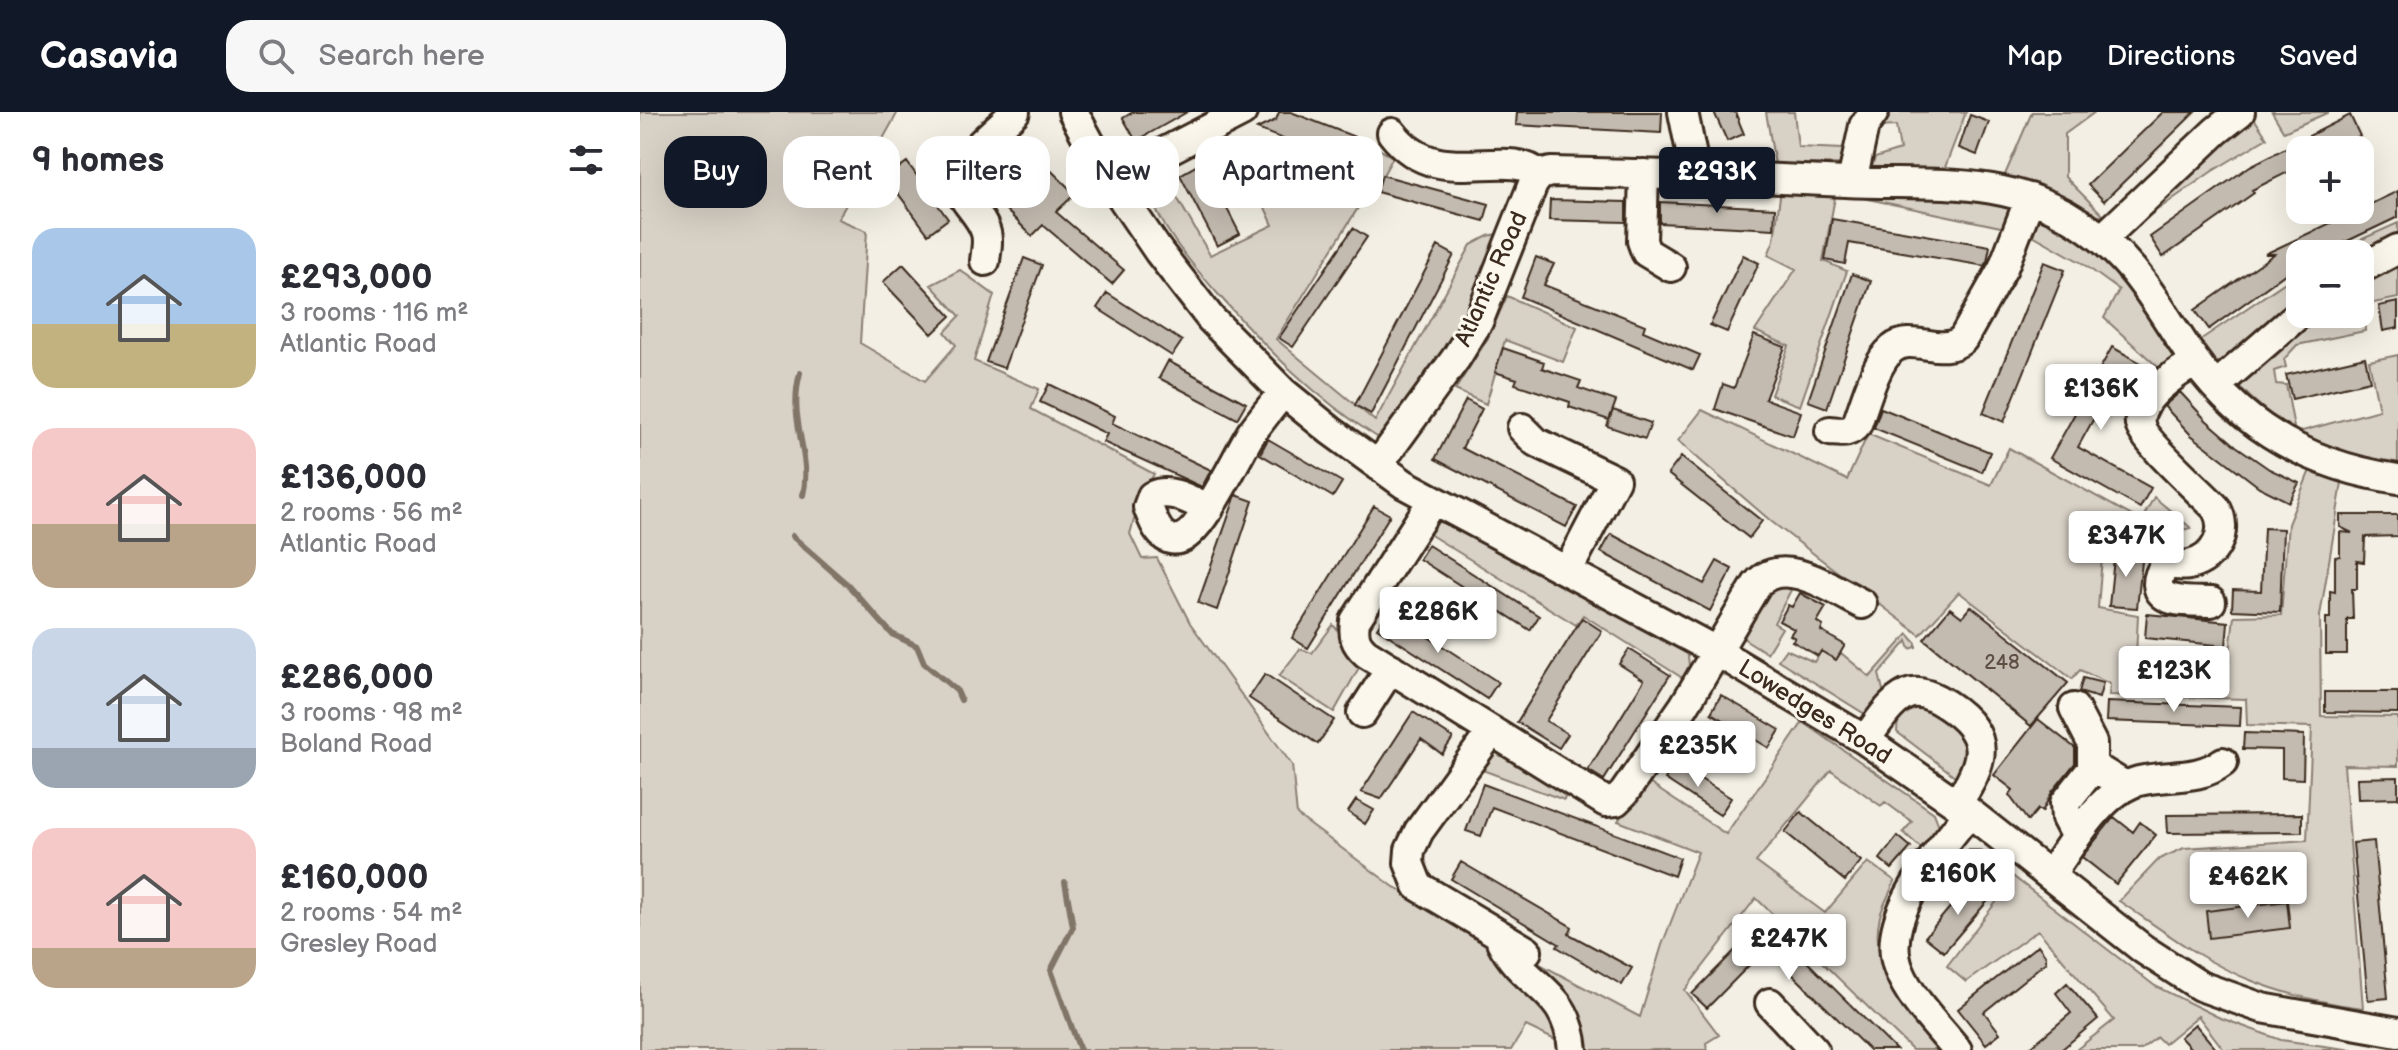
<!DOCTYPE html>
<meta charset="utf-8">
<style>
body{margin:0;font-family:"Balsamiq Sans",sans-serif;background:#f7f7f7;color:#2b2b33;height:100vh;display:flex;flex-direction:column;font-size:30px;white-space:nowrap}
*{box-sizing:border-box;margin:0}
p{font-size:26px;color:#7c7c81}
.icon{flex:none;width:44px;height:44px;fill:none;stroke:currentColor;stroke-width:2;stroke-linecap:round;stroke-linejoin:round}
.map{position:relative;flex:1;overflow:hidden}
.details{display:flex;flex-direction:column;background:#fff;width:640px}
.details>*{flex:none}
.hud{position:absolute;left:24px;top:24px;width:760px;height:72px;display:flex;gap:16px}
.controls{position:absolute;left:1646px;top:24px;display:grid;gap:16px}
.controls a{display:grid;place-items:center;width:88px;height:88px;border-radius:16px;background:#fff;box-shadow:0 8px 32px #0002;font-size:40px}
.price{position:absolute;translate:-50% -68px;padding:0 18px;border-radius:8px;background:#fff;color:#222;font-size:26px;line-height:52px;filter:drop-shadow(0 2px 4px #0008)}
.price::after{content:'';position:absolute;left:50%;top:48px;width:24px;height:18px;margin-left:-12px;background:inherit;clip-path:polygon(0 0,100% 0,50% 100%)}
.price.on{background:#111827;color:#fff}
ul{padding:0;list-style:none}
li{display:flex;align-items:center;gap:24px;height:200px;padding:0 32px}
li span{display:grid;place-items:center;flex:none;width:224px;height:160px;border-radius:24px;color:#555}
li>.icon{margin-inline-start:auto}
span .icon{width:96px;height:96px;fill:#fffc;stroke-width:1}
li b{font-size:34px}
h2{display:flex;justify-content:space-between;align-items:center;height:96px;padding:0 32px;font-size:34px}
.tag{padding:0 28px;border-radius:24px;background:#fff;box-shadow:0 8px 32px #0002;font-size:28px;line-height:72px}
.tag.on{background:#111827;color:#fff}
header{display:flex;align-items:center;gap:48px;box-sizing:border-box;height:112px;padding:0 40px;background:#111827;color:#fff}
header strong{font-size:38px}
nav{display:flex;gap:44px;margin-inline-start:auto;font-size:28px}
.search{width:560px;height:72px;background:#f7f7f7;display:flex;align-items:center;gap:20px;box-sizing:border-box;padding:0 28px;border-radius:24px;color:#7c7c81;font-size:30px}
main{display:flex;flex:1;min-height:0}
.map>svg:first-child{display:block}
.green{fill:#d8d1c6;stroke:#8a7e72;stroke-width:2}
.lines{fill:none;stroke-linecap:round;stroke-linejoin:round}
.stream{stroke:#817468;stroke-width:6}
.building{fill:#c3bbb0;stroke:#3b2a1e;stroke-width:2}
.minor-casing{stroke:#3b2a1e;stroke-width:34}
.minor{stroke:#fbf7ec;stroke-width:28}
.labels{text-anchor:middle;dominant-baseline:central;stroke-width:6;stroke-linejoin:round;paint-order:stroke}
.number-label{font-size:20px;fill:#5d4e42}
.street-label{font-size:24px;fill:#3b2a1e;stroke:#fbf7ec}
</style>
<header>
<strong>Casavia</strong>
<div class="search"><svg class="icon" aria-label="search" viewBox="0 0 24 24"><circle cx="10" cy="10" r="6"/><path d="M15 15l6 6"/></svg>Search here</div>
<nav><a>Map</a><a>Directions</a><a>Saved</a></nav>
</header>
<main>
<section class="details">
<h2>9 homes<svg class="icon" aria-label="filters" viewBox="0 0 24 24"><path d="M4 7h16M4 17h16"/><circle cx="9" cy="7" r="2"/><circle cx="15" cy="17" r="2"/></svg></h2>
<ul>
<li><span style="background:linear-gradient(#a9c7e8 60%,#c2b280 0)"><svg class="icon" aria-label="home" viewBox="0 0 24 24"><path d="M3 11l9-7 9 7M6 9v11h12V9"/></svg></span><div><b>£293,000</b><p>3 rooms · 116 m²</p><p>Atlantic Road</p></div></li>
<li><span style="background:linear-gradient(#f6c9c9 60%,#b9a48a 0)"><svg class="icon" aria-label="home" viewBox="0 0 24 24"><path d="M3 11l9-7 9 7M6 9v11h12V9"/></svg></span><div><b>£136,000</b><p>2 rooms · 56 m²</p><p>Atlantic Road</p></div></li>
<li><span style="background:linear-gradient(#c9d6e8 75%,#9aa5b1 0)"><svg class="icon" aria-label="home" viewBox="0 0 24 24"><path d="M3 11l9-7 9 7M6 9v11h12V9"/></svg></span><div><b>£286,000</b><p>3 rooms · 98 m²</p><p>Boland Road</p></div></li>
<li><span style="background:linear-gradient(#f6c9c9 75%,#b9a48a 0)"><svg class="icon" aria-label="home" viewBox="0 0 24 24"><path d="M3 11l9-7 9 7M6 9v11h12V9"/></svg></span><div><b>£160,000</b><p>2 rooms · 54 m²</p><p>Gresley Road</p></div></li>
</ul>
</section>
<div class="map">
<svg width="1758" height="938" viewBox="0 0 1758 938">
<rect width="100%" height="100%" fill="#f3efe4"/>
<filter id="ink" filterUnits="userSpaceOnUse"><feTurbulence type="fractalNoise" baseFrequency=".0125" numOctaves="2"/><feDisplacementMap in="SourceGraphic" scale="16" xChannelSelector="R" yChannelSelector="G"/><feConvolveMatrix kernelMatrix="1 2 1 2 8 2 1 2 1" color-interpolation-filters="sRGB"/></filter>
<g filter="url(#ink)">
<path class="green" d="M0,0h258l-60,107 29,12 -7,112 65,38 31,-36 -11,-13 15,-16 -29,-31 29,-15 34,25 -20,66 65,28 -8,20 123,65 -14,25 -10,35 12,25 15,-1 33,65 102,142 5,50 97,72 246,130 22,-72 36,-93 -80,-31 28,-40 80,53 77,-112 131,91 5,13 -17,23 -19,-17 9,-10 -27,-20 -4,4 -50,-36 -75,92 69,51 43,-51 27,19c-5,12 -12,24 -15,35 -13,52 28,97 58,134h-26l-156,-152 -71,92 34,45 -13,8 1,7h-131l-50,-24 -15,24h-871z
M1126,0h28l4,35 45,2 -3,15 -65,1z
M1253,0h73l-22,58 -74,2 5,-14 25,-8 -4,-24 -18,1 6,-11z
M1392,0h63l-30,22v43l38,38 -6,2 -93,-40z
M1632,0h57l-45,20z
M1605,6l10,2 12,18 -56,34 -75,53z
M724,29l29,16 -21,38 -14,13 -82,131 99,82 96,-176 17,-9 19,-4 -37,83 -80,117 -13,5c-62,-39 -111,-89 -160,-144 -28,-32 -58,-66 -70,-107l16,-13 47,82 63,-30 -21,-46 24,-13 68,23z
M1141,77l55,3 -13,69 24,10 -47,135 -29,-11 18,-49 -34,-15 41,-62 -28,-14 6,-15z
M1249,78l108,11 56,19 44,28 35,35 47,68 -20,17 -55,-50 15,-28 -37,-27 -53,-30 -180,-38z
M1758,111v75l-34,7 1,26 -68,14 -13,14 2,8 -12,4 2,13 10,1 9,48 84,-23 -10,-49 29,-6v109c-72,-14 -111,-27 -162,-81 -13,-14 -26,-26 -36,-43l100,-68v42h60v-60h-31z
M867,184l70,31 -14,35 -58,-22 -19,64 -31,-14 33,-52z
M1062,298l145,70 21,-46 123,51 18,-37 132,73 13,-24 37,31 -13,3 2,13 -36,-3 -1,7 -40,-3 -5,63 40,7 -2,41 93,6 5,-46 47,-1 7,-91 22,-54 32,13 -22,133 1,100 77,1v49l-54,-1 19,243c-39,-5 -76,-13 -113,-28 -47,-18 -89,-51 -131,-79l40,-42 25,-11 123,-8 5,-113 -65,-2 -1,-26 -137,-4 1,-11 -30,-14 -8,9 -113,-87 -39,43 -148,-113 -94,-81z
M796,409h10l241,128 2,16 -5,14 -101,-64 -7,10 -147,-91z
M1154,472l-20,39 8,5 -15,25 -29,-18 30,-50z
M693,513l9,10 2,15 17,14 -27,48 -55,-36 21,-27 12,4z
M1268,522l8,9v4l-6,2 -3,-8 -28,33 6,24 -11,11 -9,5 -87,-54 8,-11 28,13 7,-11 15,9 5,-7 29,24z
M1278,593l14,3 36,32 -6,35 -6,2 -59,-45c0,-16 5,-23 21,-27z
M859,639l69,39 -4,10 -87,-32 11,-16z
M1329,738h10l176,136 63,31 63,23 72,10h-129l-26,-34 -34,28 -7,-7 -17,13h-64l38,-30 -76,-90 -72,52 -19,-16 53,-69 -46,-39 6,-5z"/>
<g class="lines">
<path class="stream" d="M160,261c-13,48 13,82 3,122
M152,424l56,49 44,49 25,12 7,17 33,28 4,9
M425,770l8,45 -22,43 29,80"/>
</g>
<path class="building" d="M493,0h54l-51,29 -13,-23z
M639,0h12l64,25 -10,26 -88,-34 19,-9z
M877,0h145l-1,21 -145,-8z
M1074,0h21l9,22 -17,7z
M1523,0h32l-91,89 -16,-16z
M1330,3l19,7 -12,33 -18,-7z
M1710,3l10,21 -28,14h-32v16l-48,24 2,3 -91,64 -13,-20 100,-71z
M375,23l60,59 -19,18 68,58 -12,14 -69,-59 -11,11 -52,-52 29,-29 -7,-8z
M267,50l41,57 -20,15 -42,-57z
M563,50l37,72 -23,12 -37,-71z
M742,63l107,29 -5,17 -107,-29z
M1758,79v26l-78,37h-20v9l-91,66 -14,-19 79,-56h-9z
M910,88l76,2v20l-77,-2z
M1020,90l115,6 -1,21 -114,-6z
M1192,107l158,27 -3,16 -2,4 -136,-23 -4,21 -20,-4z
M713,116l14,9 -74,110 -14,-9z
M798,134l16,9 -83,159 -16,-9z
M1103,143l16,8 -32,69 -17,-7z
M896,145l18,7 -10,21 101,40 -2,6 57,24 -7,15 -172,-73z
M384,146l18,7 -38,103 -18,-6z
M1404,150l21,8 -61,152 -21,-9z
M263,152l48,52 -19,18 -49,-52z
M1212,162l19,7 -44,127 -19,-7z
M467,181l75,48 -10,15 -75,-48z
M1758,190v26l-15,3 -4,-25z
M1114,223l31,12 -20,52 36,13 -8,24 -78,-27 8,-25 11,4z
M1472,235l38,21 -11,16 -20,-11 -41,74 73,41 -11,20 -90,-50z
M863,236l41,14 -2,6 39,13 -3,7 38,13 -7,19 -40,-13 1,-5 -55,-18 2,-5 -22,-7z
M1725,245l5,24 -78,18 -6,-24z
M528,249l78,42 -9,16 -78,-41z
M409,272l66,32 -3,8v-1l99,47 -9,17 -99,-45 4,-8 -67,-32z
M1540,280l26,28 30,26 33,23 30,14 -10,19 -30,-15 -68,-52 -27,-29z
M826,288l16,9 -20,39 115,59 -11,20 -131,-68z
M1241,296l109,44 -8,20 -108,-44z
M973,298l38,13 -6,16 -38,-13z
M628,327l74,43 -9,15 -73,-43z
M1041,345l81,64 -13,17 -81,-64z
M596,383l17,6 -36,109 -19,-7z
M734,394l16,9 -82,133 -16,-10z
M1700,403h58v21l-33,1 -1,25 -7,-1v28h-5l1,30h-6v35h-21v-36h4v-27l5,1v-35l5,-1v-24l12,1 -12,-6z
M1624,416l19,1 -3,83 -48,-2 1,-20 28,1z
M971,422l93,50 13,-23 15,8 -22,42 -109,-59z
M788,433l111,71 -9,14 -111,-71z
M1475,437l28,3 -6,56 -28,-2z
M1160,481l26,14 -9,15 6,4 -2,5 24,14 -9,15 -15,-9 -3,5 -26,-15 3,-3 -5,-3 4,-6 -15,-8 9,-16 4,2z
M1331,494l97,77 -37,43 -107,-87 26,-31 12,9z
M748,499l110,71 -11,17 -110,-71z
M1507,502l81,8 -2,24 -81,-8z
M942,506l20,13 -56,90 22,13 -9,14 -42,-26z
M989,537l41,26 -66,105 -16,-10 56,-90 -25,-16z
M625,562l69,46 -16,24 -69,-46z
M1443,566l20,5 -4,15 -20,-6z
M1685,580h73v21l-73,-1z
M1081,583l59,35 -11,18 -58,-35z
M1467,590l134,5 -1,19 -134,-5z
M773,600l40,26 -11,16 -21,-15 -40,60 -20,-7z
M1398,607l37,29v15l-23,29 -10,20 -4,-3 -10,12 -19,-26 4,-5 -19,-15z
M1604,621l60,2 -1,44 -21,-1v-28l-39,-1z
M1035,651l56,35 -11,17 -55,-36z
M1758,665v21l-40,1 -1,-21z
M843,672l197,74 -6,18 -182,-69 -11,29 -15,-5z
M716,688l18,10 -9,14 -17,-12z
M1161,700l60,49 -16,20 -60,-49z
M1662,702v18l-134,1 -1,-18z
M1474,705l19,15 7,-10 16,13 -40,49 -34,-27z
M1258,724l13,11 -19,22 -12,-10z
M1734,729l14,157 -20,2 -15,-157z
M821,750l111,65 -3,7 63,34 -10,17 -65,-38 2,-3 -108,-65z
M1332,769l19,16 -47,55 -19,-15z
M1647,789l3,27 -81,10 -3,-27z
M1125,808l131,130h-27l-103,-102 -59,60 -15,-14z
M1398,833l8,11v6l-62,50 16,21 -14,11 -28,-35z
M1427,871l31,36 -37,31h-34l44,-37 -15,-20z
M1555,912l22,26h-25l-12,-13z"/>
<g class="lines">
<g class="minor-casing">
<path id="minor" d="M433,0l37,68 49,72 52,67 72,73 48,39 73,53 312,167 149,89 104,72 174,137 57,37 62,22 136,24
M1043,0l13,64
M752,21c46,60 113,11 148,42
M1004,62l-2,67 4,11 25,15
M470,68l132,-68
M1212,70l12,-56 10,-14
M1462,127l114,-108 24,-19
M345,149c1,-10 4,-22 0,-31 -7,-22 -40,-40 -23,-65 14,-20 36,-36 53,-53
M1720,157l38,-20
M1556,250c-19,10 -60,37 -56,62 2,16 62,69 76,84 13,23 0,51 -27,57 -8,2 -17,-3 -24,3 -5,3 -7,10 -7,16 1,21 37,17 53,18
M1576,274l84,-73
M882,316l14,14 79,38 -47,90
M1190,319c12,1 19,3 27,-7 8,-21 18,-61 35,-75 20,-17 50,9 71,-10l40,-71 27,-70
M738,353l78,-107 22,-36 55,-138 7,-9 11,-3c98,2 197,5 295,10 83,4 161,-8 234,41 57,37 78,85 115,138 49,69 121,106 203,118
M793,388l-78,121c-2,15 0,22 11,32l240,149 10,-1 8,-8 60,-87 73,-122c27,-30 77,6 105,20
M569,397c-18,-8 -38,-22 -57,-13l-4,11c5,13 12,36 31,32 23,-5 59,-86 73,-107 10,-14 21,-27 31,-40
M1434,596l18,35v26
M722,601l29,-45
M852,619l-73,100 -9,19 -1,13 9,23 109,65
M1225,628c12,-15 27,-43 47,-47 12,-2 26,6 35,12 47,31 37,57 10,99
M1436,725l-10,-19 -1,-15 27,-34 7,1 26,16
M1410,763c22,-31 51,-84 89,-94 29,-7 59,0 84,-19
M861,829c24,48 66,45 72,109
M1130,891l44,47
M1317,938c-20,-25 -46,-50 -58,-80 -22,-53 41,-119 70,-158"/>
</g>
<use href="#minor" class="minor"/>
</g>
</g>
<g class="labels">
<g class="number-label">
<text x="1362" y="551">248</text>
</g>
<g class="street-label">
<text transform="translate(851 167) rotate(-66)">Atlantic Road</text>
<text transform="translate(1175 600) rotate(32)">Lowedges Road</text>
</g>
</g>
</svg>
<div class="controls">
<a>+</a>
<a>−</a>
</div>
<b class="price on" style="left:1077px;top:103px">£293K</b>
<b class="price" style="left:1461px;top:320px">£136K</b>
<b class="price" style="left:1486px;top:467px">£347K</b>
<b class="price" style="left:798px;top:543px">£286K</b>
<b class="price" style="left:1534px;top:602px">£123K</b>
<b class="price" style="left:1058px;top:677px">£235K</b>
<b class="price" style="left:1318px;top:805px">£160K</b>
<b class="price" style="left:1608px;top:808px">£462K</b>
<b class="price" style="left:1149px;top:870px">£247K</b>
<div class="hud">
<a class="tag on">Buy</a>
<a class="tag">Rent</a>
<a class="tag">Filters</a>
<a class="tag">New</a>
<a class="tag">Apartment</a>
</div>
</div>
</main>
